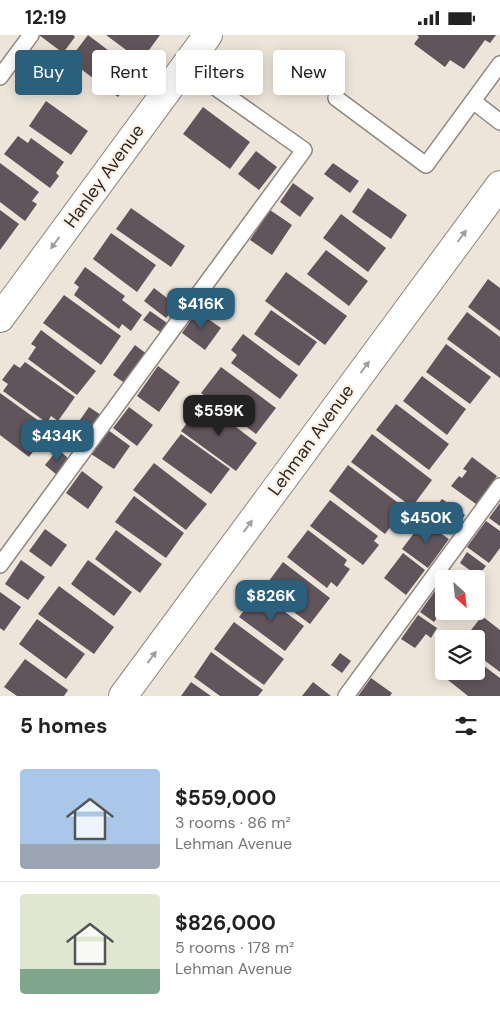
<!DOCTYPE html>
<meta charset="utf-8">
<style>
body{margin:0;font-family:"DM Sans",sans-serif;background:#f2f2f2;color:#222;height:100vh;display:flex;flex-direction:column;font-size:19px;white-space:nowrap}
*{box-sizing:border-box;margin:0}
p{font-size:16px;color:#767676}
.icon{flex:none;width:28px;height:28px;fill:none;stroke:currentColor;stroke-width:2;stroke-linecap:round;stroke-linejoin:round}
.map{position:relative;height:661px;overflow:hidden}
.side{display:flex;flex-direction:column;background:#fff;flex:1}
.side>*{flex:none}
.top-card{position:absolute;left:15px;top:15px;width:470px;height:45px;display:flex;gap:10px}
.needle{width:32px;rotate:153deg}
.controls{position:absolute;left:435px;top:535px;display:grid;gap:10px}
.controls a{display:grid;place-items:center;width:50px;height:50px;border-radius:5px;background:#fff;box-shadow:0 2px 12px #0003;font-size:25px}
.price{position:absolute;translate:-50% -42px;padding:0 11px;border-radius:10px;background:#2b607c;color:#fff;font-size:16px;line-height:32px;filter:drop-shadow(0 1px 2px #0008)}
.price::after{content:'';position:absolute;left:50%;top:30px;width:15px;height:11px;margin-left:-8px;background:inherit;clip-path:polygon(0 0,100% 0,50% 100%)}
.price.current{background:#222;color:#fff}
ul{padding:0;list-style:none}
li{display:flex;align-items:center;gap:15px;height:125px;padding:0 20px}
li+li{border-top:1px solid #e0e0e0}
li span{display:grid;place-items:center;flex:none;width:140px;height:100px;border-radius:5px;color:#555}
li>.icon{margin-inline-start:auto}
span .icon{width:60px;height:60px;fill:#fffc;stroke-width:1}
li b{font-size:21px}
h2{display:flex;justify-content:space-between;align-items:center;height:60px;padding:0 20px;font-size:21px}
.tag{padding:0 18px;border-radius:5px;background:#fff;box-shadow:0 2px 12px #0003;font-size:18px;line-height:45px}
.tag.current{background:#2b607c;color:#fff}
.status{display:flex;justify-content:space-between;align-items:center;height:35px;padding:0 25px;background:#fff;direction:ltr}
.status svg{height:14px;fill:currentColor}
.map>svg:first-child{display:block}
.building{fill:#61555b}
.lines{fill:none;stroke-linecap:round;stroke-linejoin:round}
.lane-casing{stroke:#8f867d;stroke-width:18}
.street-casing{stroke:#8f867d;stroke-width:30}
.lane{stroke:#fff;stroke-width:15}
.street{stroke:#fff;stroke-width:28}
.oneway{fill:#a09f9d}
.labels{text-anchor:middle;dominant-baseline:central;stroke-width:5;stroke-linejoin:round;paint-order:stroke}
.street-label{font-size:18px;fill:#2d2926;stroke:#fcf2e7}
</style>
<div class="status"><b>12:19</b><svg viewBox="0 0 49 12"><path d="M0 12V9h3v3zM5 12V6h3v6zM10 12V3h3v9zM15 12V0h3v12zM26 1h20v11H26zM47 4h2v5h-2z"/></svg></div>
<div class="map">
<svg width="500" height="661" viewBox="0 0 500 661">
<rect width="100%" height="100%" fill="#eee5da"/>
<path class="building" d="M39,0h34l2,2 -12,16z
M88,0l49,37 -19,25 -49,-37z
M106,0h54l-19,26z
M417,0h79l-6,8 -5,-3 -21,29 -14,-9 -5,7 -31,-23 5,-7z
M46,66l42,30 -17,24 -42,-29z
M203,72l47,35 -20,27 -47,-35z
M18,101l10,7 3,-5 33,24 -8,11 3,3 -9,12 -46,-34z
M256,116l21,16 -18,23 -21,-16z
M0,128l39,29 -7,9 5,3 -12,17 -25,-19z
M333,128l26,18 -9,12 -26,-19z
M293,148l21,15 -14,19 -20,-15z
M368,153l39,27 -16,24 -39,-27z
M131,173l54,38 -14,21 -55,-38z
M0,175l19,14 -19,26z
M270,175l22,15 -20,30 -22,-15z
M341,179l45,34 -18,24 -45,-34z
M111,198l45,32 -19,27 -44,-33z
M326,215l42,31 -19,25 -42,-32z
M85,232l40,29 -3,4 20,15 -11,16 -9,-7 -3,5 -45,-34 5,-8 -5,-4z
M286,237l61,44 -22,29 -60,-44z
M488,244l12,9v43l-32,-24z
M154,253l22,17 -10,13 -22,-17z
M64,260l57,41 -20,29 -58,-42z
M271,275l46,32 -18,24 -45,-32z
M150,276l20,14 -7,9 -20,-14z
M197,276l24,17 -16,22 -23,-17z
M467,277l33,25v41l-53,-39z
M41,295l55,41 -19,24 -49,-36 8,-12 -5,-3z
M243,299l55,41 -18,24 -49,-36 6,-8 -6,-5z
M446,309l45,33 -21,27 -44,-32z
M135,310l13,10 -22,29 -13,-9z
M25,327l50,35 -17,24 -7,-5 -4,7 -44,-32 5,-7 -6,-4 12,-16 6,4z
M158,331l22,16 -21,30 -22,-16z
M221,332l55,41 -20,26 -55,-41z
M422,341l44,33 -19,26 -44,-34z
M0,358l50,36 -21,28 -29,-22z
M203,367l54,41 -21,28 -55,-40z
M396,369l53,40 -20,26 -53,-40z
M89,372l12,8 -15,23 -13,-8z
M129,372l24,18 -16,21 -24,-18z
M108,395l22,16 -16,23 -23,-15z
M181,399l49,35 -19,25 -49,-35z
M372,399l60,46 -20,27 -61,-45z
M58,414l11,10 -12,16 -12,-10z
M472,422l25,19 -21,28 -25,-18 8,-10 3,2 5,-7 -4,-2z
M154,428l53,41 -21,26 -53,-40z
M348,430l57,43 -20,26 -56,-43z
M82,436l21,16 -15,22 -22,-16z
M134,461l50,37 -18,25 -51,-36z
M442,464l23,16 -14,20 -23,-17z
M330,465l48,36 -4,5 5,4 -16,20 -53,-39z
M500,468v23l-11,-8z
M423,486l26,18 -21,29 -26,-19z
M486,486l14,10v17l-11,15 -22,-16z
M45,494l22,16 -16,22 -22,-16z
M116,495l46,34 -22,29 -45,-34z
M308,495l39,30 -3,5 6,4 -13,18 -6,-5 -4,6 -40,-31z
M467,517l19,14 -8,10 -18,-13z
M403,518l22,17 -19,25 -22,-17z
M21,525l24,17 -17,23 -23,-16z
M88,525l44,32 -18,24 -43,-32z
M283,527l47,36 -20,26 -47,-35z
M442,546l2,1v26l-10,14 -14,-10z
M59,551l55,41 -20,27 -56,-40z
M0,557l21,15 -17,24 -4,-3z
M258,557l46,34 -19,25 -46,-34z
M418,580l19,13 -6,10 -5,-4 -11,14 -14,-9z
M482,581l18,14v42l-24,-18v-15h-12z
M37,584l48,35 -19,25 -47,-35z
M234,587l50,37 -20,26 -50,-36z
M211,617l52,38 -5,6h-38l-26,-19z
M340,618l11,8 -9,12 -11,-8z
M25,624l43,31 -4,6h-47l-13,-9z
M476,625l24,18v18h-32l-20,-16 7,-9h21z
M371,643l21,15 -2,3h-32z
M191,647l20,14h-30z
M313,647l18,14h-29z"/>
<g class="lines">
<g class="lane-casing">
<path id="lane" d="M0,42l31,-42
M336,63l90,67 74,-101
M473,66l27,21
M0,530l304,-415 -119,-84
M346,661l154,-210"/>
</g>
<g class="street-casing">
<path id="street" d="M0,283l208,-283
M123,661l377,-511"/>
</g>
<use href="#lane" class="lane"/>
<use href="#street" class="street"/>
</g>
<defs><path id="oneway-solid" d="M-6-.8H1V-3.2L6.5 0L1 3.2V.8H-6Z" transform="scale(1.25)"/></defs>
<g class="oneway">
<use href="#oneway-solid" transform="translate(462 201) rotate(-53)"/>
<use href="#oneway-solid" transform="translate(55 208) rotate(126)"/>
<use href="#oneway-solid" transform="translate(365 332) rotate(-54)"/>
<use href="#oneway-solid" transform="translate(248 491) rotate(-54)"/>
<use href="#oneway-solid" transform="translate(152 622) rotate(-54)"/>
</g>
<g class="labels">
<g class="street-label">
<text transform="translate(104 141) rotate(-54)">Hanley Avenue</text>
<text transform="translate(311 405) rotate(-54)">Lehman Avenue</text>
</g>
</g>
</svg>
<div class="controls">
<a><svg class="needle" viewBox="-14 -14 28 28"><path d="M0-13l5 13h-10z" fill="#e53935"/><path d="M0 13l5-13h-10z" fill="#767676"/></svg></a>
<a><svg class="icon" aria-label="layers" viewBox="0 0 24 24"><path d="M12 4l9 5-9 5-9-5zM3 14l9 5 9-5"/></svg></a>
</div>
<b class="price" style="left:201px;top:295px">$416K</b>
<b class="price current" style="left:219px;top:402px">$559K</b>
<b class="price" style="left:57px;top:427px">$434K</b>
<b class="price" style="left:426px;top:509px">$450K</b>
<b class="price" style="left:271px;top:587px">$826K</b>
<div class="top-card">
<a class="tag current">Buy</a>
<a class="tag">Rent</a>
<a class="tag">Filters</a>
<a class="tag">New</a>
</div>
</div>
<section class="side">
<h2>5 homes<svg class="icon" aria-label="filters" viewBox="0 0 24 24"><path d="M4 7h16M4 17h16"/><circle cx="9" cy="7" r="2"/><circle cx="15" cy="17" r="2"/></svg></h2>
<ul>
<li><span style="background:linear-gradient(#a9c7e8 75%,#9aa5b1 0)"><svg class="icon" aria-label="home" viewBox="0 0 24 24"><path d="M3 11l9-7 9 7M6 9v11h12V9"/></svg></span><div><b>$559,000</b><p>3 rooms · 86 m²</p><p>Lehman Avenue</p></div></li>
<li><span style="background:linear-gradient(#dfe7d0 75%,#7fa58c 0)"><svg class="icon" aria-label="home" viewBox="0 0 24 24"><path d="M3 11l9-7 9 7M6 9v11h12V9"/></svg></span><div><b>$826,000</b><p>5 rooms · 178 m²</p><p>Lehman Avenue</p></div></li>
</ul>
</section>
